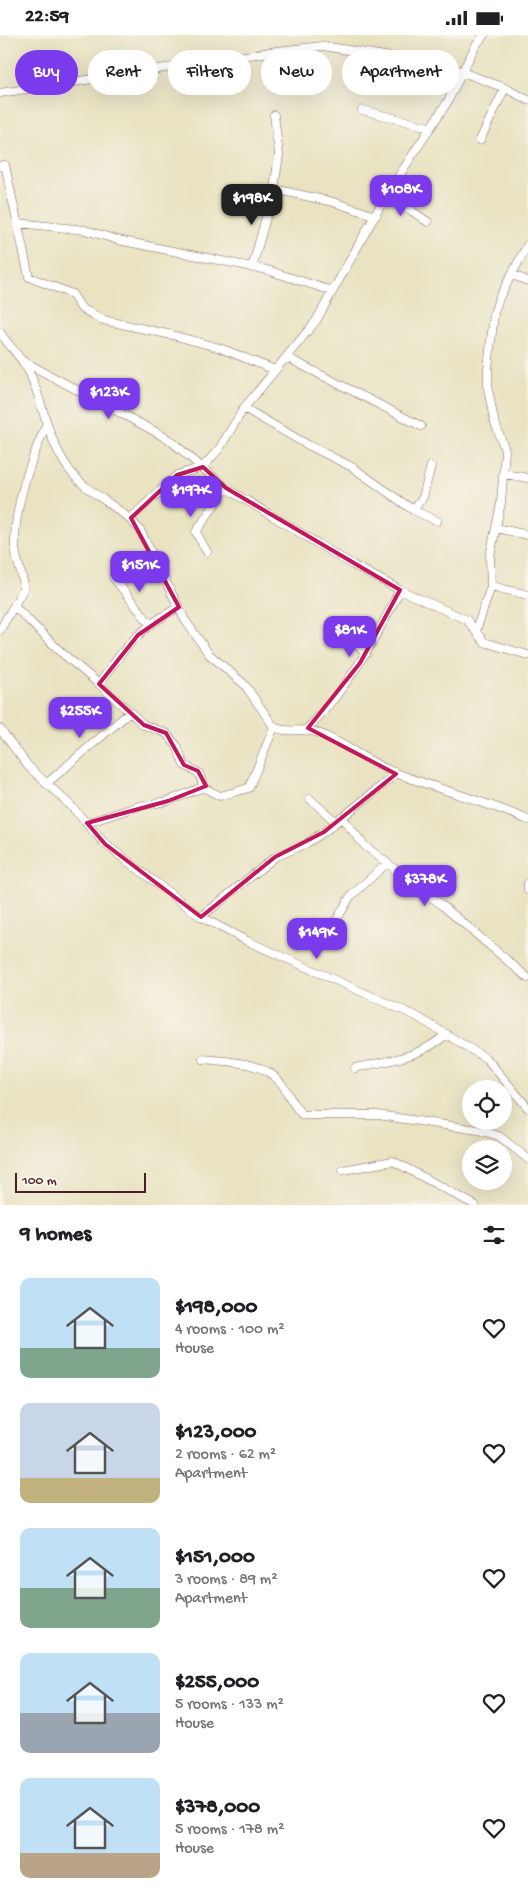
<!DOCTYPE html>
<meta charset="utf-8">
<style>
body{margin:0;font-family:"Gochi Hand",sans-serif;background:#f6f6f6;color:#202124;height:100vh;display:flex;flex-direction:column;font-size:19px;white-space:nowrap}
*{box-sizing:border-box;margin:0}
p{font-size:16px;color:#757577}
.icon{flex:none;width:28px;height:28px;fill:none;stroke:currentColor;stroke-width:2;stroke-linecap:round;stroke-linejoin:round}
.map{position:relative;height:1170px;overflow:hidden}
.details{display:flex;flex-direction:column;background:#fff;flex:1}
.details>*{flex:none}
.guide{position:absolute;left:15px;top:15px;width:499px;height:45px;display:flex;gap:10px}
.controls{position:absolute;left:462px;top:1045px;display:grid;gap:10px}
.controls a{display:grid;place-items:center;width:50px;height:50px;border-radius:50%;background:#fff;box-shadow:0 5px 20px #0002;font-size:25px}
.scale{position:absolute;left:15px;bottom:12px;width:131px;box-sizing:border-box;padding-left:5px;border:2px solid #4a1f2b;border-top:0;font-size:14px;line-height:18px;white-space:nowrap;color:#4a1f2b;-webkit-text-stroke:4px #f7f3e8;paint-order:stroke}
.price{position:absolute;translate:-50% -42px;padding:0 11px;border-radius:10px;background:#7c3aed;color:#fff;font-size:16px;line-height:32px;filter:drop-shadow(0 1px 2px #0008)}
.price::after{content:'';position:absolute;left:50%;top:30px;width:15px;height:11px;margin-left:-8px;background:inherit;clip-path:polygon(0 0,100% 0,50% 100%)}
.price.active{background:#222;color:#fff}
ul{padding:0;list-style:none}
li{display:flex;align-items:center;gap:15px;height:125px;padding:0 20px}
li span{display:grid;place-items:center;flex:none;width:140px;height:100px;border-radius:10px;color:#555}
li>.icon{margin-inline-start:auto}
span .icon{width:60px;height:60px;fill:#fffc;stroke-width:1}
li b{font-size:21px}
h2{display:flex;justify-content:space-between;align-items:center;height:60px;padding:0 20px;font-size:21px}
.tag{padding:0 18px;border-radius:22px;background:#fff;box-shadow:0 5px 20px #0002;font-size:18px;line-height:45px}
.tag.active{background:#7c3aed;color:#fff}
.status{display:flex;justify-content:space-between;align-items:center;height:35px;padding:0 25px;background:#fff;direction:ltr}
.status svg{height:14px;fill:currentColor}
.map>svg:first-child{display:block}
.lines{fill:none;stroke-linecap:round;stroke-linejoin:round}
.street-casing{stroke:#826460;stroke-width:9}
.street{stroke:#fff;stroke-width:8}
.marked{fill:none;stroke:#c2185b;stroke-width:4;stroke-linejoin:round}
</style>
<div class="status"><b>22:59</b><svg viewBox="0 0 49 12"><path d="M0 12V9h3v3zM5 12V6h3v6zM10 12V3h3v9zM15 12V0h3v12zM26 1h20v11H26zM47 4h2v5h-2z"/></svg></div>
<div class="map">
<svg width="528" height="1170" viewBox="0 0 528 1170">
<rect width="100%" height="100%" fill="#f7f3e8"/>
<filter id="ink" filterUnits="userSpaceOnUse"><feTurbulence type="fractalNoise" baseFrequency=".02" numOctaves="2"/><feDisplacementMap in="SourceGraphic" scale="10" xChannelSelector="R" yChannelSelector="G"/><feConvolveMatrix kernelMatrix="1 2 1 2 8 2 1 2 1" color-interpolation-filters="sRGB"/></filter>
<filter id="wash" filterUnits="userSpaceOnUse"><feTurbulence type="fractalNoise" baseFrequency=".0096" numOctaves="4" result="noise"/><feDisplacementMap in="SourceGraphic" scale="20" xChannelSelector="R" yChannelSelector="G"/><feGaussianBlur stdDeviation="1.12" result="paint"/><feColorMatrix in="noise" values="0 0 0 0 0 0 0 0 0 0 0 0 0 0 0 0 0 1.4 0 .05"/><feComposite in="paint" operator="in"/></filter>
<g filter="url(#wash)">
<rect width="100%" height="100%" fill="#e9e3c2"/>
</g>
<g filter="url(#ink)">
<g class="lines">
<g class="street-casing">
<path id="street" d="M0,58l277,-42 46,-5 99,16 40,10 14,-27 8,-10
M362,75l67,17
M480,105l25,-52
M0,131l5,-1 24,112 43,17 9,14 22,12 69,15 48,13 55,22
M274,154l59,13 43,14
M387,159l41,28
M18,188l67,7 33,10 149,30 65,21
M252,233l22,-79 5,-34 -5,-40
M512,240l16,6
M0,297c9,15 24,27 31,44 13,31 17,64 37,92 18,26 52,37 72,62l45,90 24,34 36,31 29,42c13,7 30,0 44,6 27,10 50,30 78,40 44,17 89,28 132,47
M286,322l135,69
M23,326l131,70 17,10 55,47 127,77 47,25 67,30 17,22 44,13
M244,373l62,36 46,23 61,43 24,11
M504,439l24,4
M413,475l10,-13 8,-31
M131,483l46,-43 26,-8 16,-18 25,-41 72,-87 71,-127 61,-93 14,-29 43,16 23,12
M496,493l32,7
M207,517l-11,-20 30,-44
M113,542l37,47
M491,551l37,9
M14,571l48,47 37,31
M179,572c-40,21 -55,41 -80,77l45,41 22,8 11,13 7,19 15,8 5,15
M332,586l34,33
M0,595l24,-42c-1,-14 -8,-26 -9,-41 -1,-43 15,-84 31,-122
M476,596l15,-45 -1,-30 11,-53 4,-53 -11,-30 -6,-31v-20l6,-56 5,-15 29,-54
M0,694l28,37 44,41 33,37 96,73 46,24 169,75 71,43 41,49
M306,695c40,-39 69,-90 94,-140
M46,749l84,-72
M310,764l26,23
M341,782l24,29 78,60 85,72
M87,788l52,-17 29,-5 30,-12 6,-1 16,8 29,-8 25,-61
M528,848v7
M201,882l74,-60 32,-14 17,-11 72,-58
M330,896l20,-34 37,-34
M203,1024c27,3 60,2 78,24 8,10 11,23 22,32h75l100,15 21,6 29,23
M355,1033c35,-8 64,-10 92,-34
M343,1135l50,-9 82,44"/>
</g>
<use href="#street" class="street"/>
</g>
</g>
<path class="marked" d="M203,432l23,21 174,102 -40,73 -52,65 88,46 -72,58 -49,25 -74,60 -96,-73 -18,-21 81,-22 38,-15 -8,-15 -14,-6 -18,-32 -22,-8 -45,-41 39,-49 41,-28 -48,-89 46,-43z"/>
</svg>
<div class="controls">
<a><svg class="icon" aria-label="locate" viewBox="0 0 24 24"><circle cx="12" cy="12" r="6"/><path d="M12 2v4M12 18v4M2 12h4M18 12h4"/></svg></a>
<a><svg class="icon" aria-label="layers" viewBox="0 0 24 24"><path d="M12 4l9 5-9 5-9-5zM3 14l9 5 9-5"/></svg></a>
</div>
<div class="scale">100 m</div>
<b class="price" style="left:401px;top:182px">$108K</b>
<b class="price active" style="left:252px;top:191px">$198K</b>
<b class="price" style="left:109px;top:385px">$123K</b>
<b class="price" style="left:191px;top:483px">$197K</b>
<b class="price" style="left:140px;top:558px">$151K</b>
<b class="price" style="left:350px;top:623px">$81K</b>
<b class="price" style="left:80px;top:704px">$255K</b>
<b class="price" style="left:425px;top:872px">$378K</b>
<b class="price" style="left:317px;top:925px">$149K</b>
<div class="guide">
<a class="tag active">Buy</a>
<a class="tag">Rent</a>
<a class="tag">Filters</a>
<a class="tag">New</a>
<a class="tag">Apartment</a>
</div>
</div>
<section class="details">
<h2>9 homes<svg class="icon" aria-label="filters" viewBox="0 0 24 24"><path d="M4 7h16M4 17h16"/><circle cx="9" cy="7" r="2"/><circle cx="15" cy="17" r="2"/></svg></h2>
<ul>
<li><span style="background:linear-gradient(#bfe0f5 70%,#7fa58c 0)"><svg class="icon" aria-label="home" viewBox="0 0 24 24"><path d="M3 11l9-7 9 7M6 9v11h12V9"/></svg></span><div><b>$198,000</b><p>4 rooms · 100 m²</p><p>House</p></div><svg class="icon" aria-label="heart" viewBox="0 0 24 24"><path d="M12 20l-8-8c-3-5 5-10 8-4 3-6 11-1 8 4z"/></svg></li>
<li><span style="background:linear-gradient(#c9d6e8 75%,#c2b280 0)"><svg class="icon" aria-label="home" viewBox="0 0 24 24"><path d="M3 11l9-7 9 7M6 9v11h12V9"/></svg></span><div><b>$123,000</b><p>2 rooms · 62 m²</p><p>Apartment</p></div><svg class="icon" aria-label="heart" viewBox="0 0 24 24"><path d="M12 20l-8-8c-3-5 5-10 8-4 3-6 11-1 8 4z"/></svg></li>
<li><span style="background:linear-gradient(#bfe0f5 60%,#7fa58c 0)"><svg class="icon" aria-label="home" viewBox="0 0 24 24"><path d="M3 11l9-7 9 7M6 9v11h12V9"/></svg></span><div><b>$151,000</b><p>3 rooms · 89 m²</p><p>Apartment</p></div><svg class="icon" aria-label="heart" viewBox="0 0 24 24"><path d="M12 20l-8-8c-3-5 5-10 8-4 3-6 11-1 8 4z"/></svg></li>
<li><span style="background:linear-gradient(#bfe0f5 60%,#9aa5b1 0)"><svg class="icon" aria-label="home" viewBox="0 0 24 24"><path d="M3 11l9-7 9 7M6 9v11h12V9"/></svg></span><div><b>$255,000</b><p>5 rooms · 133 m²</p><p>House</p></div><svg class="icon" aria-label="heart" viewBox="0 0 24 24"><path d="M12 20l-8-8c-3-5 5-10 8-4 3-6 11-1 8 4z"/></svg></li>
<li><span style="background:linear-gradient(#bfe0f5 75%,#b9a48a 0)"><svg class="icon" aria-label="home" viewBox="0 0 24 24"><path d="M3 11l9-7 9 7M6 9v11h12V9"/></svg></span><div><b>$378,000</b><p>5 rooms · 178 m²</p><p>House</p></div><svg class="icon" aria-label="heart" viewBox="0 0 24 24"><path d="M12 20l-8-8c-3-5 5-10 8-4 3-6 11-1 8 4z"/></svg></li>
</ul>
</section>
